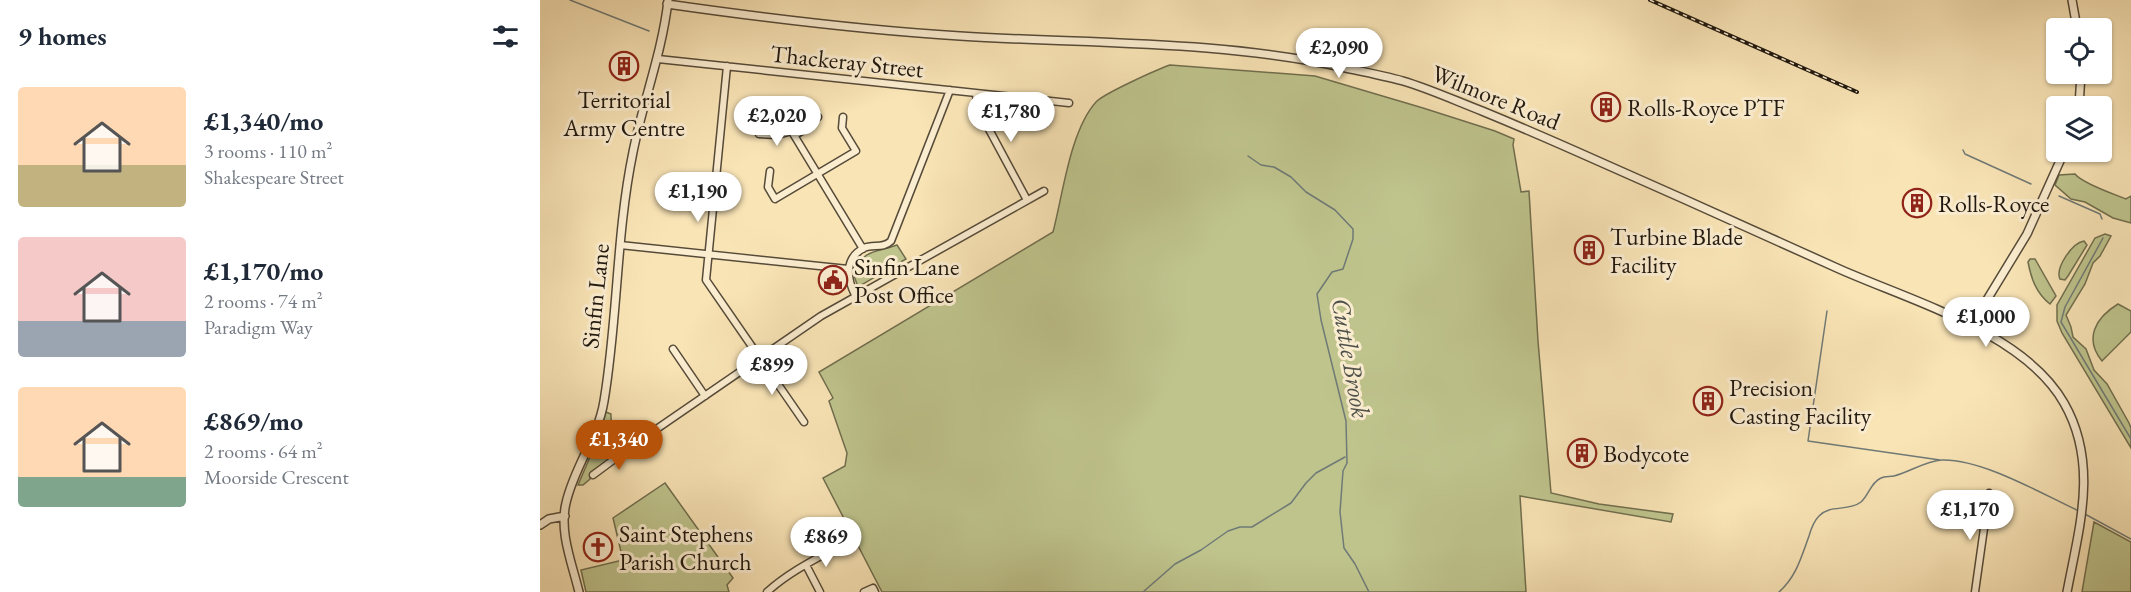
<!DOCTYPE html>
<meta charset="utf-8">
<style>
body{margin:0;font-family:"EB Garamond",serif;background:#f2f2f3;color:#1f2937;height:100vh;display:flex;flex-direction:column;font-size:22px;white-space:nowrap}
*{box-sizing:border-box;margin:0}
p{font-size:20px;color:#747a83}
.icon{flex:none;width:33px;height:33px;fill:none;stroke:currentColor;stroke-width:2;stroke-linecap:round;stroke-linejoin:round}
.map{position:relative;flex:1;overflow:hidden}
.sheet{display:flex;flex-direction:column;background:#fff;width:540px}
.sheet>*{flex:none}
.fabs{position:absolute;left:1506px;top:18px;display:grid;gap:12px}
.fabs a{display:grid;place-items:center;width:66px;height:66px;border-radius:6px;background:#fff;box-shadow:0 2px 4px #0004;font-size:30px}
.price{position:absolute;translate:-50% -51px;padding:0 14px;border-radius:21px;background:#fff;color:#222;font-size:20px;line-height:39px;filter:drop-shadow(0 2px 3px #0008)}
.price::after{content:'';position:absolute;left:50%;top:36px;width:18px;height:14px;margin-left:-9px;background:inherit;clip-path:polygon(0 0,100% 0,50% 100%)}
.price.on{background:#b45309;color:#fff}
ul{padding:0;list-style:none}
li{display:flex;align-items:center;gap:18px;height:150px;padding:0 18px}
li span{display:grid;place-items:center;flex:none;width:168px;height:120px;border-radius:6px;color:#555}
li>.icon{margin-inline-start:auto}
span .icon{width:72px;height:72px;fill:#fffc;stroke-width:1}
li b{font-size:26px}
h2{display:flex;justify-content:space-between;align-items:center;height:72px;padding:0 18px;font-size:26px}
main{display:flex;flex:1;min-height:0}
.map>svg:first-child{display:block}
.green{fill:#bfc48d;stroke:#706e4e;stroke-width:1.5}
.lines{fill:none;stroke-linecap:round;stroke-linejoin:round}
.stream{stroke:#6f7a76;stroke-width:1.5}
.minor-casing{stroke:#564b39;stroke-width:9}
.tertiary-casing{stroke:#564b39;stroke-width:10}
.minor{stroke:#fbedd0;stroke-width:6}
.tertiary{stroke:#fbedd0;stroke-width:7}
.rail-casing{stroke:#20180f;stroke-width:4}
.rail{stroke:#fbedd0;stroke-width:1.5;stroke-dasharray:4.5;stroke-linecap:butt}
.labels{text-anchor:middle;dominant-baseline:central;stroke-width:6;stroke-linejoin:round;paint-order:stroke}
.street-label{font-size:24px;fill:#20180f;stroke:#fbedd0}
.poi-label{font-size:24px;fill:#20180f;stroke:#fbedd0;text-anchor:start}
.water-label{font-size:26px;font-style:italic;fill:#4e514b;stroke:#fbedd0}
</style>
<main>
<section class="sheet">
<h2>9 homes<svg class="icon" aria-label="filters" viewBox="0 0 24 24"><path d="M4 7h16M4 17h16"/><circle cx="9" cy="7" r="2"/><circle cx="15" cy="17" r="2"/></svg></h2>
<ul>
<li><span style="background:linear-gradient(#ffd9b3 65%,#c2b280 0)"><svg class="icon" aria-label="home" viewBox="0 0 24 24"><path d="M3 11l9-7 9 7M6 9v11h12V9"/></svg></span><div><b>£1,340/mo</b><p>3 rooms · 110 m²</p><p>Shakespeare Street</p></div></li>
<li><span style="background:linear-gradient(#f6c9c9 70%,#9aa5b1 0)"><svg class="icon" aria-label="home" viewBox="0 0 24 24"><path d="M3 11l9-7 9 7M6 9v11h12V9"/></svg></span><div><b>£1,170/mo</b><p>2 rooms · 74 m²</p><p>Paradigm Way</p></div></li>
<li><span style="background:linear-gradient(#ffd9b3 75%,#7fa58c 0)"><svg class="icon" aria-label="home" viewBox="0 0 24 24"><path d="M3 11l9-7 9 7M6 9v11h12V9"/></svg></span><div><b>£869/mo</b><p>2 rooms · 64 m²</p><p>Moorside Crescent</p></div></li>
</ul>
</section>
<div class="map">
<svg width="1591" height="592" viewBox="0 0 1591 592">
<rect width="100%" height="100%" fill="#f9e4b6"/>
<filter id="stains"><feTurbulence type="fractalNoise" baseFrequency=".00333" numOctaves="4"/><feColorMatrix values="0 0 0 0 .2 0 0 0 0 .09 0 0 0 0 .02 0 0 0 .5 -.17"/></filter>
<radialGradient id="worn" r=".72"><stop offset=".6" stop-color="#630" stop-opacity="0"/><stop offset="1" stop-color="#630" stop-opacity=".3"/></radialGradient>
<path class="green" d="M630,65l145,11 108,32 72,23 19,8 -1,6 8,47 8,-1 9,150 13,152 48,11 74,10 -2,8 -151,-26 6,96h-644l-59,-114 22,-12 2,-13 -18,-52 4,-3 -14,-26 234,-140c10,-38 17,-101 43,-130 7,-8 62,-33 74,-37z
M1535,174c8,10 39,20 51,25l5,-3v27l-18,-5 -28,-16 -14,-3 -16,-14 4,-10z
M1565,234l6,2 -11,20 -7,7 -8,21 -19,31 5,12 2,10 13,12 8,21 13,14 22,39 2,5v20l-69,-115 -5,-12v-16l38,-67z
M1544,241l3,4 -19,31 -3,4 -5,-1c-5,-11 12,-36 24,-38z
M357,245l9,14 -48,28 -6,-17c16,-22 23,-17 45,-25z
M1490,259h5l21,37 -6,8c-14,-11 -19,-26 -22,-42z
M1578,304l13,7v21l-29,29c-18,-22 -7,-43 16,-57z
M66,412l5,2c-1,23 12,22 31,21 -4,2 -8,7 -12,9 -10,3 -25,-5 -30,-14z
M64,444l9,6 -2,8 -20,14 -1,7 -7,6h-5l15,-35 3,-5z
M125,483l68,95 -6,7 2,7h-143l-5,-22 42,-10 -10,-42z
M1554,522l37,20v50h-49z"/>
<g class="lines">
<path class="stream" d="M30,0l79,31
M1423,150l2,4 66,30
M708,156l13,9 13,2 17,10 15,15 29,18 18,19v10l-10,30 -11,3 -15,22 4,26 25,101 1,42 -4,8 -3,41 4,36 11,16 14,28
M1519,196l41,18 2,5
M1563,238l-38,69 -4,15 70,117
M1287,311l-19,130 132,19
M1543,513l48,26
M603,592l32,-28 26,-14 27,-19 12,-4h12l39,-24 15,-20 10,-10 29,-16
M1239,592c17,-15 22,-34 30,-56 2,-7 4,-14 10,-20 11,-12 29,-4 42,-14 8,-7 10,-20 20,-24 4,-2 9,-1 13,-2 16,-4 31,-15 48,-16 41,-1 100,34 137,51"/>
<g class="minor-casing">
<path id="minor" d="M118,59l411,44
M187,66l-21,214 98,142
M436,93l1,14 50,93
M237,107l86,142
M264,116l14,1
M219,134l18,1 15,-4
M255,135l12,-7 2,-12
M230,171l-2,16 7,12 81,-48 -14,-23 1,-11
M80,245l228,24
M315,295c-8,-16 -11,-37 9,-47 9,-4 19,1 27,-7l59,-151
M133,349l32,47
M54,435c11,6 23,14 35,13l192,-132 223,-125
M53,475l27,-20 3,-6
M266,565l14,27
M227,592c24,-22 55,-36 83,-52l-3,-6
M324,592l9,-4 2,4
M1435,592l14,-99"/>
</g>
<g class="tertiary-casing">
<path id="tertiary" d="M1532,0l5,28
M127,4c98,14 195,26 293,32 129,8 260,4 386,32 19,4 39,8 57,13 27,8 53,20 79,30 39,16 78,33 116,50 80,35 159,71 239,107 71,32 187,64 227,135 35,61 15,125 3,189
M1539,106l2,-32
M1431,326l56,-92 37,-82
M0,525l9,-6 16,-3
M39,592c-7,-29 -20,-60 -13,-89 8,-36 32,-65 38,-102 14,-83 12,-167 29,-249 10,-51 29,-99 35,-151"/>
</g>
<use href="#minor" class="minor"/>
<use href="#tertiary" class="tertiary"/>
<g class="rail-casing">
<path id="rail" d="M1110,0l207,92"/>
</g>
<use href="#rail" class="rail"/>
</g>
<defs>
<g id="building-ring" transform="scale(1.5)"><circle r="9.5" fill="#fbedd0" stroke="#8f2418" stroke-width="1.5"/><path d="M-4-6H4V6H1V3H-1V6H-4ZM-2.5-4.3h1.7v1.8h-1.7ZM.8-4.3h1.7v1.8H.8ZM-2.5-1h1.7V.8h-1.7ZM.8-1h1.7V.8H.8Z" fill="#8f2418"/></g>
<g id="civic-ring" transform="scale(1.5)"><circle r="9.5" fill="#fbedd0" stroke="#8f2418" stroke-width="1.5"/><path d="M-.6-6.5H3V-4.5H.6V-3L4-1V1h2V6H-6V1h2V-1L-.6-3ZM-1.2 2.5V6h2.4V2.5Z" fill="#8f2418"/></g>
<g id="church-ring" transform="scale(1.5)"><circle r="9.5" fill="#fbedd0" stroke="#8f2418" stroke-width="1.5"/><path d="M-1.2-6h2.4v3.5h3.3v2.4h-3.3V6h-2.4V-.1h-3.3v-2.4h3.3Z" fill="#8f2418"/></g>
</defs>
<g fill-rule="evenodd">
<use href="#building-ring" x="84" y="66"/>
<use href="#building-ring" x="1066" y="107"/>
<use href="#building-ring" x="1377" y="203"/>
<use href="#building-ring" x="1049" y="250"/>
<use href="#civic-ring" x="293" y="280"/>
<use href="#building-ring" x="1168" y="401"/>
<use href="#building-ring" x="1042" y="453"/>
<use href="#church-ring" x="58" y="547"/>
</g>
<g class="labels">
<g class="street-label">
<text transform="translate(307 61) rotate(6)">Thackeray Street</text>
<text transform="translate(956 97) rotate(22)">Wilmore Road</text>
<text transform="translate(55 296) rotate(-84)">Sinfin Lane</text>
</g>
<g class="poi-label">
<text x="84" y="99" text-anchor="middle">Territorial<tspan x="84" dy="28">Army Centre</tspan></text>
<text x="1087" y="107">Rolls-Royce PTF</text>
<text x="1398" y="203">Rolls-Royce</text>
<text x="1070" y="236">Turbine Blade<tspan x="1070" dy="28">Facility</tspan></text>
<text x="314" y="266">Sinfin Lane<tspan x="314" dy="28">Post Office</tspan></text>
<text x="1189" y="387">Precision<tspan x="1189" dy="28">Casting Facility</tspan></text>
<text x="1063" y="453">Bodycote</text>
<text x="79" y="533">Saint Stephens<tspan x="79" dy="28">Parish Church</tspan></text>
</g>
<g class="water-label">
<text transform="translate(811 358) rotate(80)">Cuttle Brook</text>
</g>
</g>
<rect width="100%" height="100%" filter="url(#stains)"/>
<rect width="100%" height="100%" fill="url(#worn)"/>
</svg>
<div class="fabs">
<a><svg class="icon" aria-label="locate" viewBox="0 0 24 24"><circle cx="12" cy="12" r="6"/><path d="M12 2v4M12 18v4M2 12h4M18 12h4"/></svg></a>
<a><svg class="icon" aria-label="layers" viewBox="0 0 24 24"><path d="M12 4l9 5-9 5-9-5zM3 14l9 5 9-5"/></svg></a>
</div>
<b class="price" style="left:799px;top:79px">£2,090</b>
<b class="price" style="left:471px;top:143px">£1,780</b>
<b class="price" style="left:237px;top:147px">£2,020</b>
<b class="price" style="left:158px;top:223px">£1,190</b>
<b class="price" style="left:1446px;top:348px">£1,000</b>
<b class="price" style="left:232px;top:396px">£899</b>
<b class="price on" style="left:79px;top:471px">£1,340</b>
<b class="price" style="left:1430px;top:541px">£1,170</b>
<b class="price" style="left:286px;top:568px">£869</b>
</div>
</main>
